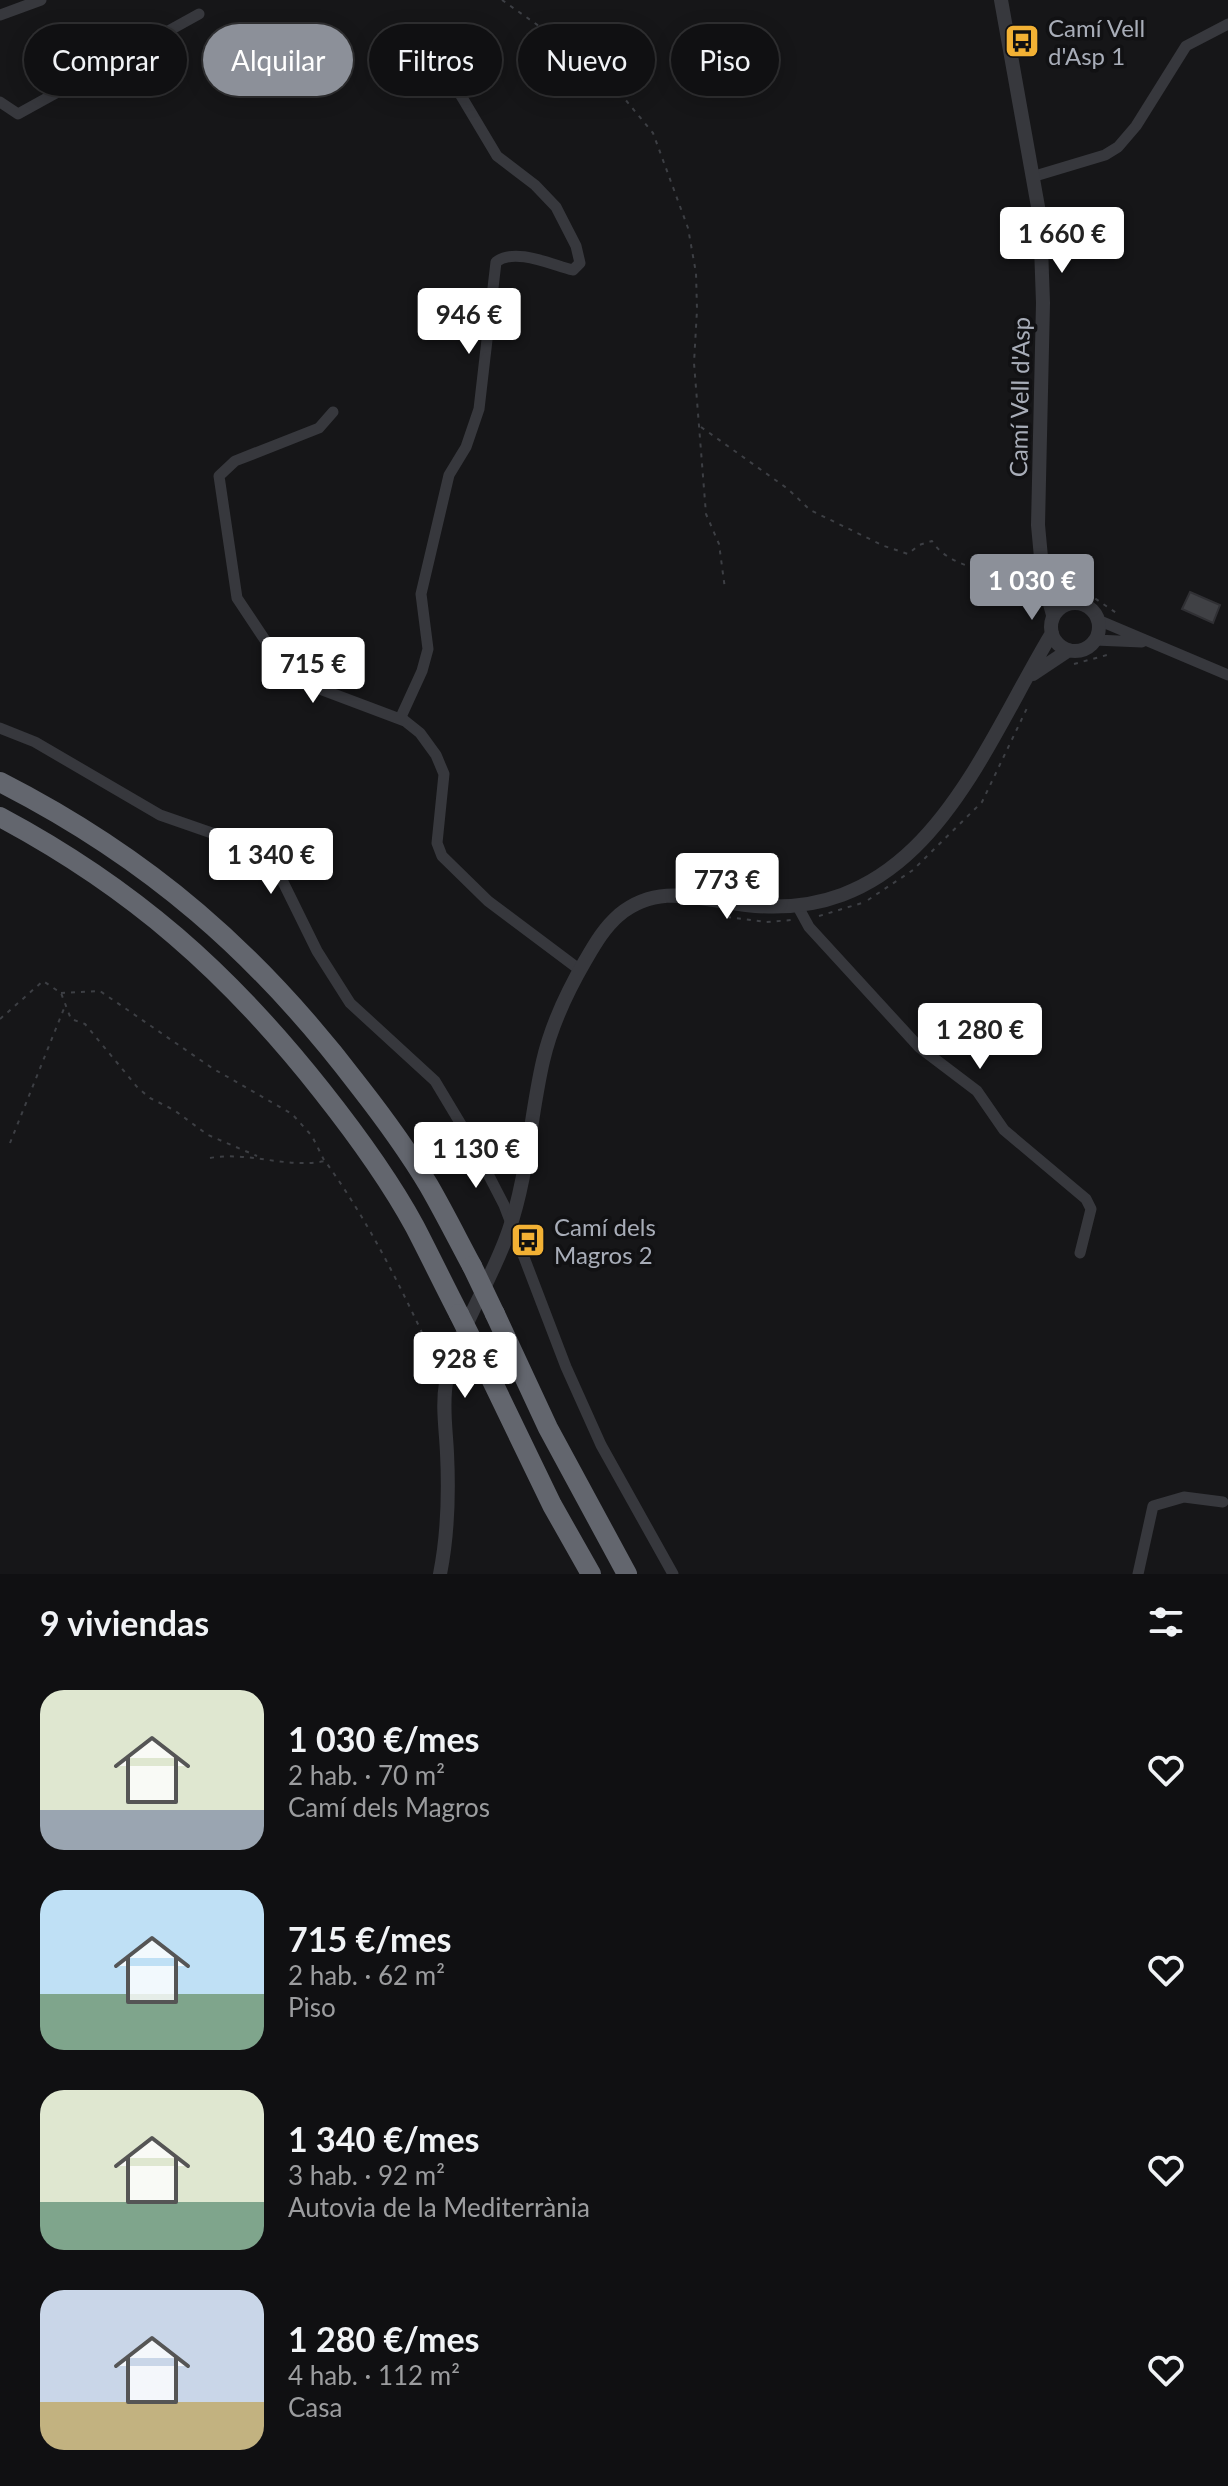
<!DOCTYPE html>
<html lang="es">
<meta charset="utf-8">
<style>
body{margin:0;font-family:Lato,sans-serif;background:#1e1e20;color:#f1f3f6;height:100vh;display:flex;flex-direction:column;font-size:30px;white-space:nowrap}
*{box-sizing:border-box;margin:0}
p{font-size:26px;color:#9c9d9f}
.icon{flex:none;width:44px;height:44px;fill:none;stroke:currentColor;stroke-width:2;stroke-linecap:round;stroke-linejoin:round}
.map{position:relative;height:1574px;overflow:hidden}
.details{display:flex;flex-direction:column;background:#101012;flex:1}
.details>*{flex:none}
.hud{position:absolute;left:24px;top:24px;width:800px;height:72px;display:flex;gap:16px}
.price{position:absolute;translate:-50% -68px;padding:0 18px;border-radius:8px;background:#fff;color:#222;font-size:26px;line-height:52px;filter:drop-shadow(0 2px 4px #0008)}
.price::after{content:'';position:absolute;left:50%;top:48px;width:24px;height:18px;margin-left:-12px;background:inherit;clip-path:polygon(0 0,100% 0,50% 100%)}
.price.current{background:#8c9099;color:#fff}
ul{padding:0;list-style:none}
li{display:flex;align-items:center;gap:24px;height:200px;padding:0 40px}
li span{display:grid;place-items:center;flex:none;width:224px;height:160px;border-radius:24px;color:#555}
li>.icon{margin-inline-start:auto}
span .icon{width:96px;height:96px;fill:#fffc;stroke-width:1}
li b{font-size:34px}
h2{display:flex;justify-content:space-between;align-items:center;height:96px;padding:0 40px;font-size:34px}
.tag{padding:0 28px;border-radius:36px;background:#101012;box-shadow:0 4px 20px #0003,0 0 0 2px #303032;font-size:28px;line-height:72px}
.tag.current{background:#8c9099;color:#fff}
.map>svg:first-child{display:block}
.building{fill:#404145;stroke:#303034;stroke-width:2}
.lines{fill:none;stroke-linecap:round;stroke-linejoin:round}
.path{stroke:#3d3f44;stroke-width:2;stroke-dasharray:4 6;stroke-linecap:butt}
.minor{stroke:#37383d;stroke-width:11}
.tertiary{stroke:#37383d;stroke-width:14}
.motorway{stroke:#63666e;stroke-width:20}
.motorway-bridge{stroke:#63666e;stroke-width:20}
.labels{text-anchor:middle;dominant-baseline:central;stroke-width:7;stroke-linejoin:round;paint-order:stroke}
.poi-label{font-size:24px;fill:#a8adb8;stroke:#111113;text-anchor:start}
.street-label{font-size:24px;fill:#a8adb8;stroke:#111113}
</style>
<div class="map">
<svg width="1228" height="1574" viewBox="0 0 1228 1574">
<rect width="100%" height="100%" fill="#161618"/>
<path class="building" d="M1190,592l30,13 -7,18 -31,-14z"/>
<g class="lines">
<path class="path" d="M502,0l61,43 61,55 29,35 35,95 8,45 1,37 -3,53 12,151 13,30 6,45
M701,427l87,62 22,21 74,36 24,8 11,-9 13,-4c17,28 69,35 97,29
M1087,593l31,21
M1074,664l33,-9
M868,900l45,-30 69,-68 46,-96
M819,916l43,-13
M727,917l39,5 26,-2
M61,993l39,-2 112,77 80,46 20,22 12,24
M0,1019l43,-38 18,12 10,26 14,5 53,64 12,10 24,12 34,25 49,21
M10,1143l55,-137
M210,1158c39,-7 77,11 115,3 45,62 79,132 111,202"/>
<path class="minor" d="M0,15l41,-15
M0,102l18,12 181,-100
M1035,176l70,-21 13,-8 18,-21 50,-80 42,-22
M333,412l-14,16 -84,33 -16,15 18,122 46,69 37,22 85,32 15,12 16,22 8,19 -7,69 5,13 46,45 92,69
M1098,620l130,55
M1095,640l47,2
M400,719l22,-48 6,-22 -7,-55 28,-119 17,-28 13,-38 17,-147c19,-15 56,3 77,8l7,-7 -4,-17 -20,-39 -21,-22 -38,-29 -37,-62
M0,728l35,14 125,73 69,24 33,19 19,20 36,73 33,52 85,78 36,60 33,64 62,162 35,78 72,129
M797,905l12,22 110,120 58,44 27,39 82,69 5,10 -11,44
M1138,1574l15,-68 31,-9 39,5"/>
<path class="tertiary" d="M1001,0l39,218 3,85 -5,222 5,54 10,36
M1044,562l32,40
M1051 627a24 24 0 1 1 48 0a24 24 0 1 1-48 0Z
M1033,674l36,-24
M440,1574c8,-40 9,-80 7,-121 -1,-23 -5,-47 -1,-70 11,-53 46,-102 63,-153 19,-55 21,-113 34,-169 8,-35 24,-69 42,-100 10,-17 19,-33 34,-46 40,-33 81,-15 127,-10 177,20 233,-151 306,-272"/>
<path class="motorway" d="M0,782c149,76 258,171 359,304 25,32 49,65 70,100 15,26 29,54 43,80
M0,817c133,71 229,156 322,274 34,43 67,88 93,136 15,29 29,58 44,87
M495,1314l53,114 79,146
M481,1358l71,147 39,69"/>
<path class="motorway-bridge" d="M472,1266l23,48
M459,1314l22,44"/>
</g>
<defs>
<g id="bus-square" transform="scale(1.8)"><rect x="-9" y="-9" width="18" height="18" rx="4" fill="#f2b134" stroke="#111113"/><path d="M-5-6H5V4H4V6H2V4H-2V6H-4V4H-5ZM-3.5-4V0h7V-4ZM-3.5 1.2v1.5H-2V1.2ZM2 1.2v1.5H3.5V1.2Z" fill="#111"/></g>
</defs>
<g fill-rule="evenodd">
<use href="#bus-square" x="1022" y="41"/>
<use href="#bus-square" x="528" y="1240"/>
</g>
<g class="labels">
<g class="poi-label">
<text x="1048" y="27">Camí Vell<tspan x="1048" dy="28">d'Asp 1</tspan></text>
<text x="554" y="1226">Camí dels<tspan x="554" dy="28">Magros 2</tspan></text>
</g>
<g class="street-label">
<text transform="translate(1019 397) rotate(-89)">Camí Vell d'Asp</text>
</g>
</g>
</svg>
<b class="price" style="left:1062px;top:275px">1 660 €</b>
<b class="price" style="left:469px;top:356px">946 €</b>
<b class="price current" style="left:1032px;top:622px">1 030 €</b>
<b class="price" style="left:313px;top:705px">715 €</b>
<b class="price" style="left:271px;top:896px">1 340 €</b>
<b class="price" style="left:727px;top:921px">773 €</b>
<b class="price" style="left:980px;top:1071px">1 280 €</b>
<b class="price" style="left:476px;top:1190px">1 130 €</b>
<b class="price" style="left:465px;top:1400px">928 €</b>
<div class="hud">
<a class="tag">Comprar</a>
<a class="tag current">Alquilar</a>
<a class="tag">Filtros</a>
<a class="tag">Nuevo</a>
<a class="tag">Piso</a>
</div>
</div>
<section class="details">
<h2>9 viviendas<svg class="icon" aria-label="filters" viewBox="0 0 24 24"><path d="M4 7h16M4 17h16"/><circle cx="9" cy="7" r="2"/><circle cx="15" cy="17" r="2"/></svg></h2>
<ul>
<li><span style="background:linear-gradient(#dfe7d0 75%,#9aa5b1 0)"><svg class="icon" aria-label="home" viewBox="0 0 24 24"><path d="M3 11l9-7 9 7M6 9v11h12V9"/></svg></span><div><b>1 030 €/mes</b><p>2 hab. · 70 m²</p><p>Camí dels Magros</p></div><svg class="icon" aria-label="heart" viewBox="0 0 24 24"><path d="M12 20l-8-8c-3-5 5-10 8-4 3-6 11-1 8 4z"/></svg></li>
<li><span style="background:linear-gradient(#bfe0f5 65%,#7fa58c 0)"><svg class="icon" aria-label="home" viewBox="0 0 24 24"><path d="M3 11l9-7 9 7M6 9v11h12V9"/></svg></span><div><b>715 €/mes</b><p>2 hab. · 62 m²</p><p>Piso</p></div><svg class="icon" aria-label="heart" viewBox="0 0 24 24"><path d="M12 20l-8-8c-3-5 5-10 8-4 3-6 11-1 8 4z"/></svg></li>
<li><span style="background:linear-gradient(#dfe7d0 70%,#7fa58c 0)"><svg class="icon" aria-label="home" viewBox="0 0 24 24"><path d="M3 11l9-7 9 7M6 9v11h12V9"/></svg></span><div><b>1 340 €/mes</b><p>3 hab. · 92 m²</p><p>Autovia de la Mediterrània</p></div><svg class="icon" aria-label="heart" viewBox="0 0 24 24"><path d="M12 20l-8-8c-3-5 5-10 8-4 3-6 11-1 8 4z"/></svg></li>
<li><span style="background:linear-gradient(#c9d6e8 70%,#c2b280 0)"><svg class="icon" aria-label="home" viewBox="0 0 24 24"><path d="M3 11l9-7 9 7M6 9v11h12V9"/></svg></span><div><b>1 280 €/mes</b><p>4 hab. · 112 m²</p><p>Casa</p></div><svg class="icon" aria-label="heart" viewBox="0 0 24 24"><path d="M12 20l-8-8c-3-5 5-10 8-4 3-6 11-1 8 4z"/></svg></li>
</ul>
</section>
